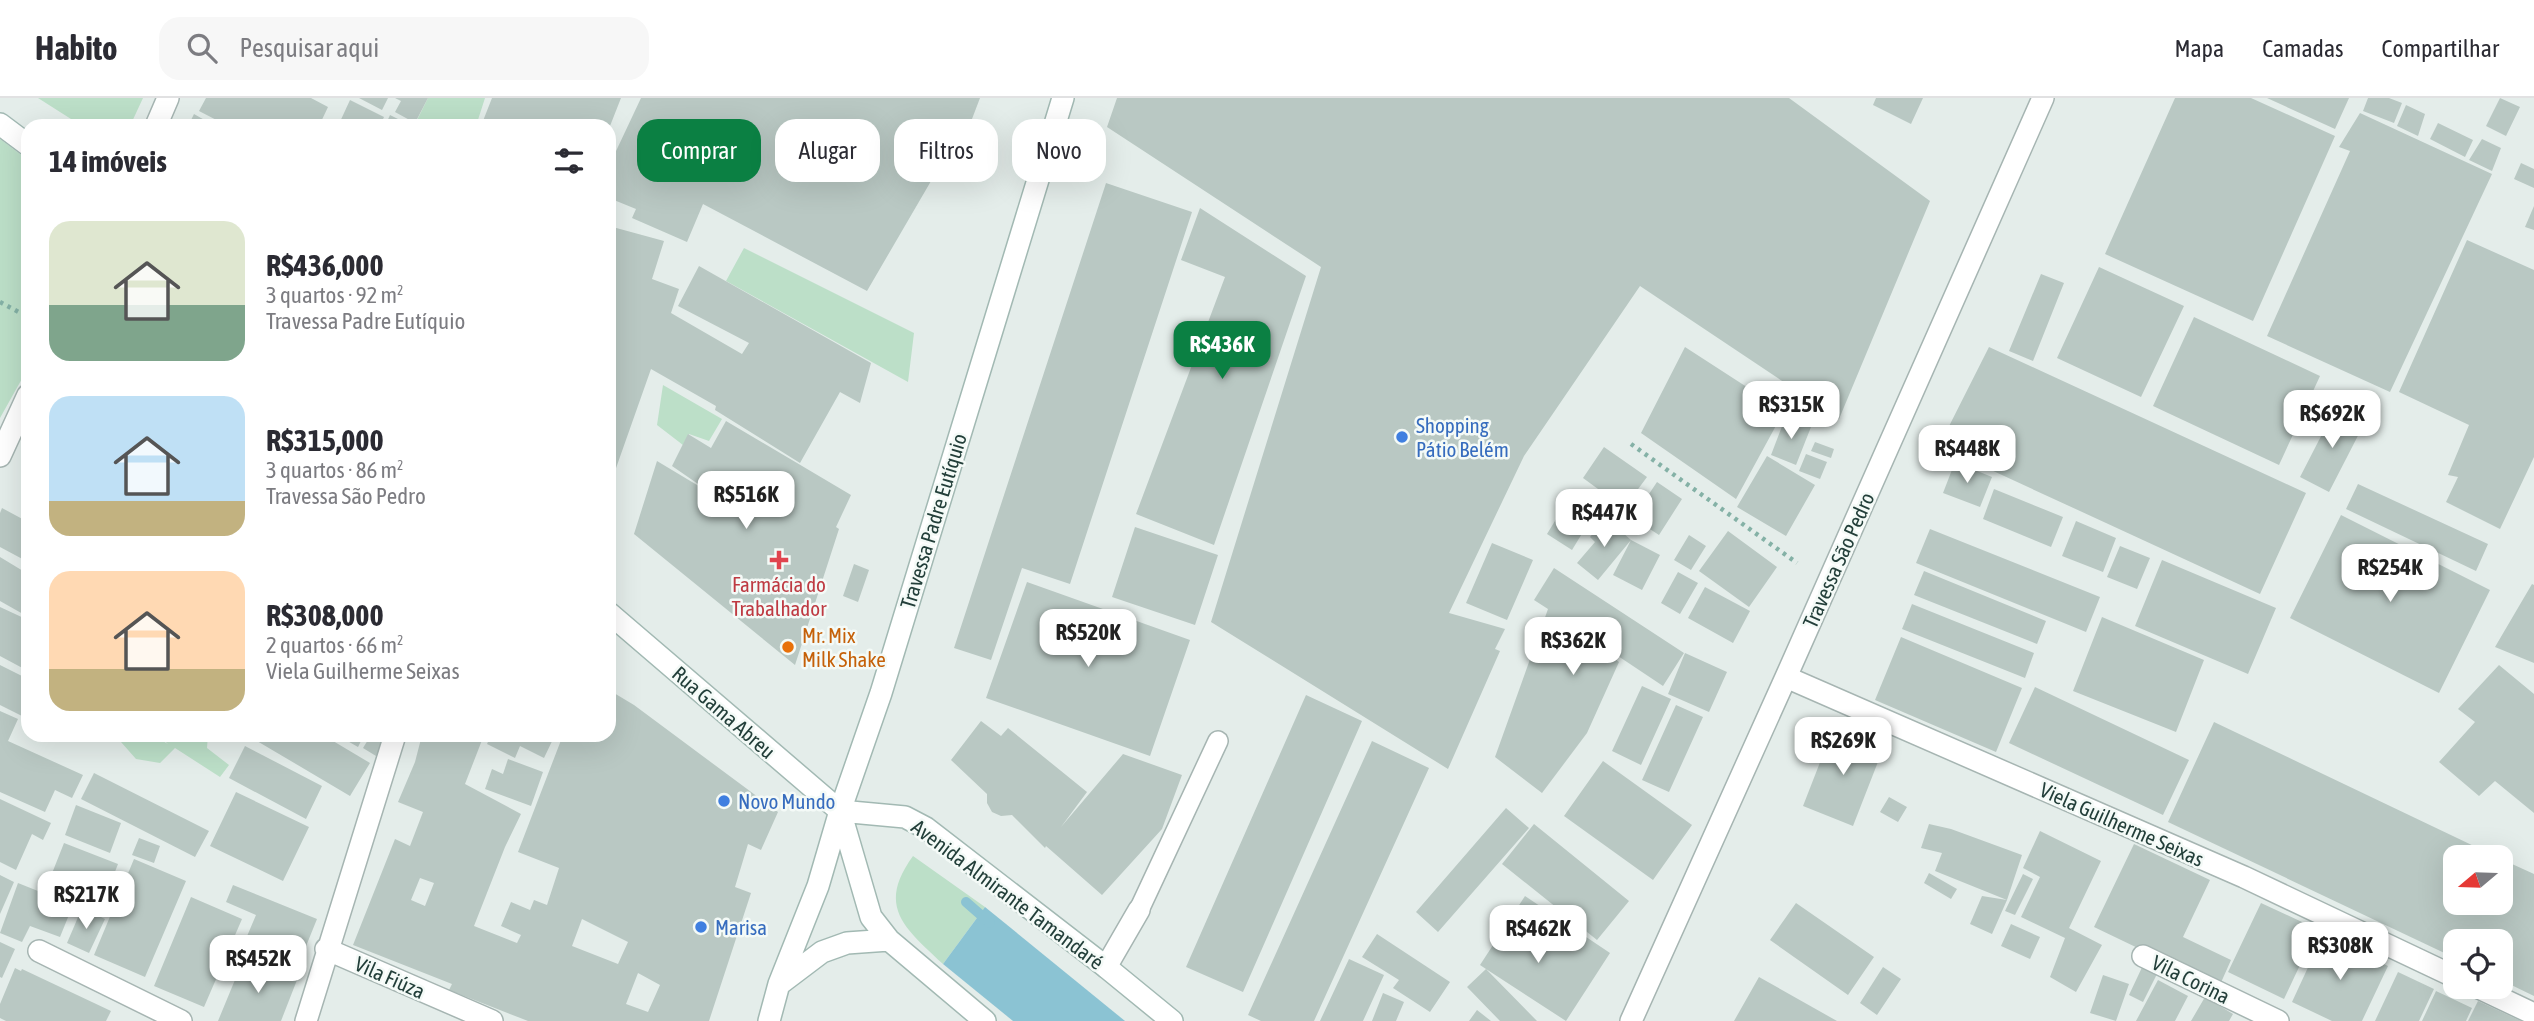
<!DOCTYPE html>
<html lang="pt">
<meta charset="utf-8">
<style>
body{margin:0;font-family:"Asap Condensed",sans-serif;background:#f7f7f7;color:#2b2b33;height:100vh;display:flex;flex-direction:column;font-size:26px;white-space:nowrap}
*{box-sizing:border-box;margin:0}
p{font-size:23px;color:#7c7c81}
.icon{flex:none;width:38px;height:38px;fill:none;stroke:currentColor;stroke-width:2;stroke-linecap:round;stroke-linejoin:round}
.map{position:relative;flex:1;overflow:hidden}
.panel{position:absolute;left:21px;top:21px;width:595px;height:623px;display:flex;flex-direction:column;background:#fff;border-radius:21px;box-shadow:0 7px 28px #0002}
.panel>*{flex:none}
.banner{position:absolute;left:637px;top:21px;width:665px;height:63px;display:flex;gap:14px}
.needle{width:46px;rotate:251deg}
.fabs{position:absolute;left:2443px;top:747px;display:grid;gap:14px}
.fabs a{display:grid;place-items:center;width:70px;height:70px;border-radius:14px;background:#fff;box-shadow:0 7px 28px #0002;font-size:35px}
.price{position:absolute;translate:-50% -60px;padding:0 16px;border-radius:14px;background:#fff;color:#222;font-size:23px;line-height:46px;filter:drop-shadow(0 2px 4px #0008)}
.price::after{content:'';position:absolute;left:50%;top:42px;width:21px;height:16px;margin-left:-10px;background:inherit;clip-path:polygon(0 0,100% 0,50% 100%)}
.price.current{background:#0b8043;color:#fff}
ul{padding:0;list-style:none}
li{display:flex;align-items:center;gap:21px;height:175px;padding:0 28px}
li span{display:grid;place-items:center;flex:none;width:196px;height:140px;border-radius:21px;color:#555}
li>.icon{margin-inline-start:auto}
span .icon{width:84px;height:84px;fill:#fffc;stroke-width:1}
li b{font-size:30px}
h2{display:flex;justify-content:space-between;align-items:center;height:84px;padding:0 28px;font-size:30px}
.tag{padding:0 24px;border-radius:21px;background:#fff;box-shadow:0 7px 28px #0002;font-size:24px;line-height:63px}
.tag.current{background:#0b8043;color:#fff}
header{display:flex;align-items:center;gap:42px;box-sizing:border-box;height:98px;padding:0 35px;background:#fff;border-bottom:2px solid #e1e1e2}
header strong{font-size:33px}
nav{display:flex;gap:38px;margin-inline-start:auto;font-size:24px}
.search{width:490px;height:63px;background:#f7f7f7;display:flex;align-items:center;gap:18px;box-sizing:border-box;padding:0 24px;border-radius:21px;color:#7c7c81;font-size:26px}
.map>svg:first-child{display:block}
.green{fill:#bcdfc8}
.water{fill:#8bc3d3}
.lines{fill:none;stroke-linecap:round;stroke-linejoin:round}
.stream{stroke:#8bc3d3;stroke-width:10}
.building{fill:#b9c8c3;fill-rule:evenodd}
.lane-casing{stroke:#a6b5b2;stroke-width:22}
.street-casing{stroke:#a6b5b2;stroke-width:24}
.secondary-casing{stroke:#a2b9b3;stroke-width:24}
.path{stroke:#84b1a6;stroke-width:4.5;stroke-dasharray:3.5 5;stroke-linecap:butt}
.lane{stroke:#fff;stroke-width:19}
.street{stroke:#fff;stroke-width:21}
.secondary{stroke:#fff;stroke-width:21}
.shop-dot{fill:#3f7fe0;stroke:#f4faf7;stroke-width:2.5}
.health-dot{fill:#e0444e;stroke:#f4faf7;stroke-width:2.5}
.food-dot{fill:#e8710a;stroke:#f4faf7;stroke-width:2.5}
.labels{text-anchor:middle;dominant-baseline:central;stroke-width:5;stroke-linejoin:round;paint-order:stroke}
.shop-label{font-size:21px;fill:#366cbe;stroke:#f4faf7;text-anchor:start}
.street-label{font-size:21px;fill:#233f3a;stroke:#f4faf7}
.health-label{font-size:21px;fill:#be3a42;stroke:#f4faf7}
.food-label{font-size:21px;fill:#c56008;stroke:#f4faf7;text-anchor:start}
</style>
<header>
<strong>Habito</strong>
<div class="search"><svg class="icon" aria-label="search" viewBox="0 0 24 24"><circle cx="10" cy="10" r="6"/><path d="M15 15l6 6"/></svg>Pesquisar aqui</div>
<nav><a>Mapa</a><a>Camadas</a><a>Compartilhar</a></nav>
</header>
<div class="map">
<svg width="2534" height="923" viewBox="0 0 2534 923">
<rect width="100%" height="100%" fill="#e4edea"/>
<path class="green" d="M38,0h105l-13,28h-48z
M428,0h57l-9,28h-62z
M0,41l28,21v208l-28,50z
M744,150l170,85 -6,49 -182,-101z
M663,287l59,34 -13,22 -20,-7 -6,11 -26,-20z
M129,637h23l16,9 -10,-9h50l-1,13 22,17 -9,12 -45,-29 -15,15 -24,-4 -15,-17z
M913,758l72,51 -42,57c-38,-36 -67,-57 -30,-108z"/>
<path class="water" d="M985,809l140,114h-112l-70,-57z"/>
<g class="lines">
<path class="stream" d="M966,804l24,21"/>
</g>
<path class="building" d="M206,0h105l17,9 -9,19h-91l-29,-15z
M359,0h29l-6,12z
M395,0h33l-13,25 -20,-11 6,-11z
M492,0h129l-11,28h-129z
M641,0h339l-21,55 -7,-8 -85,146 -164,-87 -16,38 -55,-24 4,-9 -27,-11v-32z
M1117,0h672l141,103 -91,218 -199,-133 -116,170 -75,157 56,16 -10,20 5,2 -52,118 -237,-147 110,-355 -214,-140z
M1876,0h47l-12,26 -38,-19z
M2175,0h76l84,38 -82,185 -148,-67z
M2267,0h82l-14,31z
M2368,0h21l13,5 -8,20 -31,-12z
M2500,0l20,9 -14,29 -20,-10z
M350,2l34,17 -4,9h-42z
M2406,7l19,9 -7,22 -21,-10z
M2360,15l132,61 -102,218 -123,-56 83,-185 -11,-4z
M194,16l21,12h-27z
M390,17l22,11h-27z
M2438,25l35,17 -8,17 -35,-18z
M2482,41l19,9 -9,23 -23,-11z
M2521,65l13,6v19l-20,-9z
M1106,85l86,29 -122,372 -48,-16 -31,92 -37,-12z
M2534,108v24l-9,-3z
M1200,110l106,68 -92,269 -78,-31 89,-237 -44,-17z
M609,128l55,15 -12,38 27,10 -8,24 71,41 7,-11 -71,-37 21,-40 172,97 -11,40 -20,-11 -40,71 -85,-53 1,-4 -65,-37 -42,119z
M2467,142l67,30v187l-34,72 -54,-27 12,-25 -10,-2 21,-50 -70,-33z
M2099,169l85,39 -43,91 -84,-39z
M2041,176l23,9 -31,78 -24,-10z
M2194,219l126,59 -41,89 -126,-59z
M1685,249l99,64 -48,88 -95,-66z
M1989,249l317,146 -46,101 -321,-148z
M2335,311l29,15 -35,68 -29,-15z
M1786,318l25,11 -15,38 -25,-10z
M726,323l125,74 -15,32 3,2 -44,136 -161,-131 23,-73 60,36 -45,-31 16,-32 23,14z
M1815,344l19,7 -3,9 -20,-7z
M1604,349l43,30 -23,31 -41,-30z
M1806,356l21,8 -7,17 -21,-8z
M1767,358l48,29 -29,51 -49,-29z
M1955,364l37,15 -12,30 -37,-14z
M1657,384l25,17 -23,36 -26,-17z
M2358,386l130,60 -12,27 -130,-62z
M1994,391l69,28 -12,30 -68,-28z
M1572,395l25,16 -25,41 -25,-16z
M2,410l26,14v40l-28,-15v-34z
M2341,417l149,75 -51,103 -149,-75z
M1606,420l25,22 -33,40 -21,-17 18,-21 -5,-5z
M2076,423l40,17 -13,34 -41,-16z
M1135,429l83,28 -23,70 -83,-28z
M1930,431l170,68 -14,35 -170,-69z
M1728,433l49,36 -28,40 -50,-36z
M1689,437l17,11 -15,24 -17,-10z
M1631,442l29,15 -18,35 -29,-15z
M1492,445l41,17 -26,60 -41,-17z
M2120,448l30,12 -13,31 -30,-12z
M0,459l28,17v32l-5,8 -23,-13z
M2162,462l114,48 -28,66 -113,-48z
M854,466l15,6 -11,32 -15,-6z
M1554,470l130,85 -21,33 -99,-66 55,42 -32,71 -45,60 -47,-36 53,-148 -14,-9z
M1924,473l122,50 -9,23 -123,-49z
M1678,474l20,11 -18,31 -19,-11z
M1027,484l163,58 -40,116 -164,-58z
M2532,486l2,1v78l-39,-16z
M1705,489l45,24 -17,32 -45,-25z
M1912,506l122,49 -9,25 -123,-49z
M0,509l28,13v51l-28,-15z
M2102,519l102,43 -28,72 -103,-41z
M1901,539l121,51 -26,64 -121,-52z
M1685,555l42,19 -18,40 -41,-18z
M0,567l28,14v35l-2,4 -26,-13z
M2499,567l35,29v119l-39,-32 -16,15 -40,-34 36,-40 -17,-13z
M1642,588l29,13 -30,66 -29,-14z
M2035,589l154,73 -26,55 -154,-72z
M609,592l25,15 144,107 -17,38 -13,-6 -13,43 16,6 -42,128h-181l-79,-31 3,-6 -99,-39 42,-106 15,7 13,-34 -25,-10 17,-40 7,-27h62l-19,49 56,30 -16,33 -31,79 43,17 4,-8 -20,-9 10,-24 19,8 4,-10 13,5 12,-37 -41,-16 45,-117h46zM420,780l14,5 -9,23 -14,-6zM582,821l46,23 -10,22 -46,-18zM638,875l22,12 -12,27 -22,-8z
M1306,597l56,26 -119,271 -57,-25z
M1676,607l27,12 -34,75 -27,-12z
M0,613l18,8 -10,22 75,34 -11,23 -17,-8 -10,22 -45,-20z
M981,623l20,15 7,-8 79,64 -26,35 62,-73 59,21 -20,54 -60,66 -56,-49 -1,2 -33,-33 -11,1 -9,-4 -5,-9v-9l-36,-34z
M2214,624l285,136h-44v45h46v-44l33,15v122l-33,-16v-38h-46v16l-287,-136z
M1833,631l50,20 -30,77 -50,-20z
M247,637h76l47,28 -20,33z
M337,637h27l-6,12z
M371,637h17l-12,21 -13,-8z
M491,637h64l-11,23 -24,-12 -5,12 -28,-14z
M1372,643l57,27 -115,253h-53l-13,-6z
M245,648l77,40 -16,33 -77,-41z
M508,661l35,13 -12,34 -46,-17 7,-20 11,5z
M1603,663l89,64 -39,55 -89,-64z
M94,675l115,58 -14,26 -114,-58z
M236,694l73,35 -26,54 -73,-35z
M1889,699l18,10 -9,15 -18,-10z
M0,701l51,24 -8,17 -11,-6 -16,36 -16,-8z
M76,707l45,18 -11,30 -45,-18z
M1506,710l23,20 -91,104 -22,-20z
M1534,726l95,77 -32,39 -95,-76z
M1929,726l22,5 71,26 -15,45 -72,-29 7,-18 -21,-5z
M2040,733l61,30 -32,67 33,17 -26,47 -26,-15 15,-39 -44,-21 19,-40 -17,-9z
M139,740l21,8 -6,17 -22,-8z
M64,745l54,21 -17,44 -54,-22z
M2134,746l76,36 -27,57 48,23 -12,27 -125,-60z
M134,761l52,22 -41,96 -51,-22z
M1929,775l28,16 -6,10 -27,-16z
M2023,776l10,5 -18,36 -10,-4z
M0,777l14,7 -14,32z
M18,785l55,22 -13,32 -30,-11 -8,16 -22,-9z
M233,787l84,34 -21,52 -54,-23 14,-33 -30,-13z
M1525,798l85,57 -44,68 -80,-52 51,52h-37l-33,-34 19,-18 -6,-4z
M1982,798l25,4 -15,34 -22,-10z
M191,799l51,22 -38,88 -50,-21z
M1796,805l78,54 -26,38 -78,-55z
M2261,805l56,26 -33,70 -56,-27z
M82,810l23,11 -16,34 -22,-10z
M2011,826l29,13 -10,22 -29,-13z
M1377,836l73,48 -20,30 -37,-24 6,-8 -37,-23z
M2323,837l65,31 -26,55h-30l-40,-19z
M0,844l15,7 -13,29 -2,-1z
M244,860l53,22 -16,41h-63z
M1349,861l35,16 -21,46h-43z
M2145,863l15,7 -17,34 -14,-7z
M1883,869l18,12 -24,36 -17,-12z
M15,870l6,3 1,-2 89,42 -5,10h-100l-6,-3v-14z
M2398,874l36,17 -15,32h-44z
M2103,877l26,9 -13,37 -26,-8z
M1759,879l78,44h-103z
M2158,882l30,16 -13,25h-39z
M2436,893l36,17 -6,13h-44z
M1383,895l21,9 -8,19h-24z
M2205,899l28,17 -4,7h-38z
M2478,903l43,20h-53z
M1477,912l14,11h-22z"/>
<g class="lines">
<g class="lane-casing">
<path id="lane" d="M1139,812l79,-169"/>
</g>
<g class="street-casing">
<path id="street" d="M156,28l12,-28
M0,358l28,-61
M1786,579l458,200 211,100
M326,851l166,72
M39,853l142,70
M2143,858l135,65
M1106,869l33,-57
M2477,889l57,27
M306,923l89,-286
M1631,923l155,-344 257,-579"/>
</g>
<g class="secondary-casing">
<path id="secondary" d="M0,26l28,21
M609,515l231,198
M840,713l65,6 21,11 180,139 66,54
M840,713l31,106 18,23 96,81
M781,885l41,-31 25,-9 42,-3
M769,923l10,-37 39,-98 22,-75 41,-118 182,-595"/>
</g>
<path class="path" d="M0,204l28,15
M1631,346l166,119"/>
<use href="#lane" class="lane"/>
<use href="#street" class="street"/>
<use href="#secondary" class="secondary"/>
</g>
<g class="shop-dot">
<circle cx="1402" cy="339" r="7"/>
<circle cx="724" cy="703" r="7"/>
<circle cx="701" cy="829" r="7"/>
</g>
<path class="health-dot" d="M775.5 451.5h7v7h7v7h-7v7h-7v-7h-7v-7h7z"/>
<circle class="food-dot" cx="788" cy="549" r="7"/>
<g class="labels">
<g class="shop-label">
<text x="1416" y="327">Shopping<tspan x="1416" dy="24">Pátio Belém</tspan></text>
<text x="738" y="703">Novo Mundo</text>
<text x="715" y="829">Marisa</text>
</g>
<g class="street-label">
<text transform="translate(933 423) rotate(-73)">Travessa Padre Eutíquio</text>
<text transform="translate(1838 462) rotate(-66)">Travessa São Pedro</text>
<text transform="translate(724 614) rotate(41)">Rua Gama Abreu</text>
<text transform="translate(2122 726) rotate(24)">Viela Guilherme Seixas</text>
<text transform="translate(1008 796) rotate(37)">Avenida Almirante Tamandaré</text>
<text transform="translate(390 879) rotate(24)">Vila Fiúza</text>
<text transform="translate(2191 881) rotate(26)">Vila Corina</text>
</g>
<g class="health-label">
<text x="779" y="486">Farmácia do<tspan x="779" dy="24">Trabalhador</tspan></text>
</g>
<g class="food-label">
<text x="802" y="537">Mr. Mix<tspan x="802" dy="24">Milk Shake</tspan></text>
</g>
</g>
</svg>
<div class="fabs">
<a><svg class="needle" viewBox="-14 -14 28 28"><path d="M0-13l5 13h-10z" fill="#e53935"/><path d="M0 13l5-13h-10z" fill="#7c7c81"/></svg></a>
<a><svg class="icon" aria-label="locate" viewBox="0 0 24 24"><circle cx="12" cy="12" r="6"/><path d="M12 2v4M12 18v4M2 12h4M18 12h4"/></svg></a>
</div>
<b class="price current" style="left:1222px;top:283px">R$436K</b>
<b class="price" style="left:1791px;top:343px">R$315K</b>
<b class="price" style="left:2332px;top:352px">R$692K</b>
<b class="price" style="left:1967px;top:387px">R$448K</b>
<b class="price" style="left:746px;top:433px">R$516K</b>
<b class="price" style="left:1604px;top:451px">R$447K</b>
<b class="price" style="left:2390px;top:506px">R$254K</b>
<b class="price" style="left:1088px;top:571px">R$520K</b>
<b class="price" style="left:1573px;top:579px">R$362K</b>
<b class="price" style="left:1843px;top:679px">R$269K</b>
<b class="price" style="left:86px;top:833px">R$217K</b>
<b class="price" style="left:1538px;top:867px">R$462K</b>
<b class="price" style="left:2340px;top:884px">R$308K</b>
<b class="price" style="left:258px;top:897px">R$452K</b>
<div class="banner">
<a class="tag current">Comprar</a>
<a class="tag">Alugar</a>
<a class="tag">Filtros</a>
<a class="tag">Novo</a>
</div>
<section class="panel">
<h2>14 imóveis<svg class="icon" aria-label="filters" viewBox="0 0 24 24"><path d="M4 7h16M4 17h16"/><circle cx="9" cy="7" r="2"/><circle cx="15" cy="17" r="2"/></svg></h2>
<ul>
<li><span style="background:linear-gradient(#dfe7d0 60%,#7fa58c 0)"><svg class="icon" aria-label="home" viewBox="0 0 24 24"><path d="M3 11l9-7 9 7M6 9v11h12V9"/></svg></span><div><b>R$436,000</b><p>3 quartos · 92 m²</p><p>Travessa Padre Eutíquio</p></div></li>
<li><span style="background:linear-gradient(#bfe0f5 75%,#c2b280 0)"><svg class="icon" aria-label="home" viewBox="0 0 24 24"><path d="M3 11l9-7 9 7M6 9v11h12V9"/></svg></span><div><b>R$315,000</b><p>3 quartos · 86 m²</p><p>Travessa São Pedro</p></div></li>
<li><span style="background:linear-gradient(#ffd9b3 70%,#c2b280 0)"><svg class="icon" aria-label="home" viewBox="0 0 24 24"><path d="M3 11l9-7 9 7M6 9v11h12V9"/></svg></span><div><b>R$308,000</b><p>2 quartos · 66 m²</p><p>Viela Guilherme Seixas</p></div></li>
</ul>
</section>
</div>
